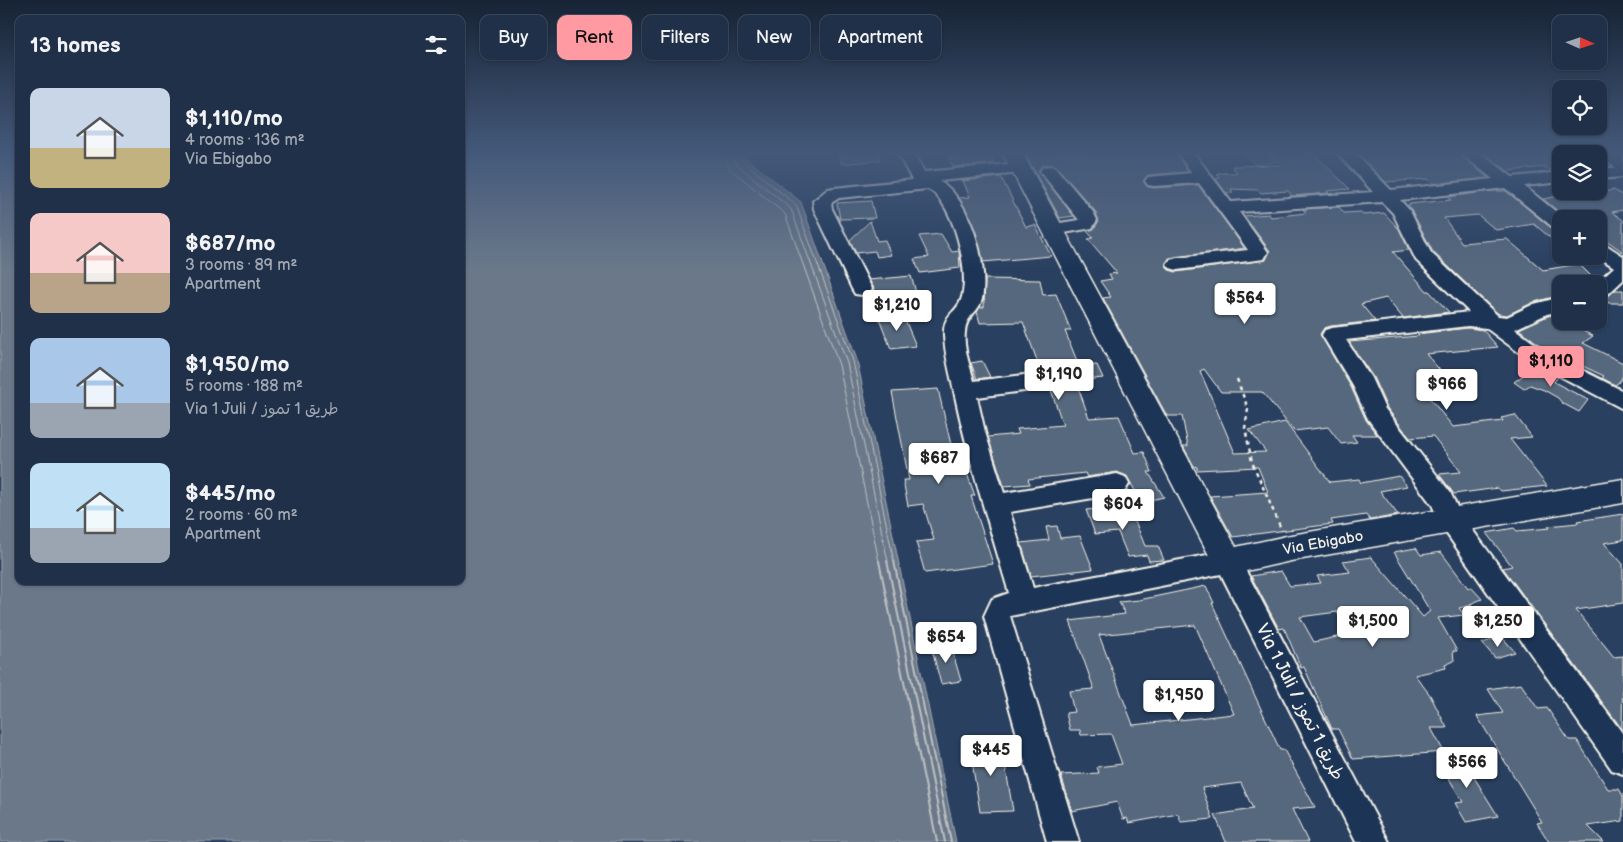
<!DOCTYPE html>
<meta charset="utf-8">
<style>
body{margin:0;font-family:"Balsamiq Sans","Playpen Sans Arabic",sans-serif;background:#28384f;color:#f1f3f6;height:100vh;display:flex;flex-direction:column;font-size:19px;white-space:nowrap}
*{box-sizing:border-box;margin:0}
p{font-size:16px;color:#a2a9b4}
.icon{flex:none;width:28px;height:28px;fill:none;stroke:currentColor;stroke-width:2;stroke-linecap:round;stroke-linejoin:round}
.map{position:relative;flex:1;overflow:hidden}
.sheet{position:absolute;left:15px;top:15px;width:450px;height:570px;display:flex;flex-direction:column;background:#203048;border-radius:10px;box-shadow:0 1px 4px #0004,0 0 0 1px #3d4b60}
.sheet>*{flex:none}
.top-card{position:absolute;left:480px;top:15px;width:475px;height:45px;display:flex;gap:10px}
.needle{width:32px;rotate:93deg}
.fabs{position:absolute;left:1552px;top:15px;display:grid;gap:10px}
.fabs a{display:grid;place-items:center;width:55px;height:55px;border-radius:10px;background:#203048;box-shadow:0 1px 4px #0004,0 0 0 1px #3d4b60;font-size:25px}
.price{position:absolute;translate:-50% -42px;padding:0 11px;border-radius:5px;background:#fff;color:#222;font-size:16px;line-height:32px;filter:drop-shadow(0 1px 2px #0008)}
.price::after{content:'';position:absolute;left:50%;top:30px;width:15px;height:11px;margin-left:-8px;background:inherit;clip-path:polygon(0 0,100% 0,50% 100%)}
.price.on{background:#ff9aa2;color:#111}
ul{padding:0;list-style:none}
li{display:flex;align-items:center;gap:15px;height:125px;padding:0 15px}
li span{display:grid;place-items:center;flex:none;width:140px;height:100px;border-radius:10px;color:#555}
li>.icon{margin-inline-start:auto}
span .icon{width:60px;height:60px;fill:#fffc;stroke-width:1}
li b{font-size:21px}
h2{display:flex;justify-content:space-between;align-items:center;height:60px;padding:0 15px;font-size:21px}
.pill{padding:0 18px;border-radius:10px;background:#203048;box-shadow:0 1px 4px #0004,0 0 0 1px #3d4b60;font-size:18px;line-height:45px}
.pill.on{background:#ff9aa2;color:#111}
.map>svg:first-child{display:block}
.green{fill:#445771;stroke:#9ca4ac}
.water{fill:#6a788a;stroke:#a1a8b0}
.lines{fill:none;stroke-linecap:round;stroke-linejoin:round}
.shore-far1{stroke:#bdc1c2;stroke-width:1}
.shore{stroke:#bdc1c2;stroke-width:2}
.building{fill:#56677d;stroke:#f4f1e8;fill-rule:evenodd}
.minor-casing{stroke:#f4f1e8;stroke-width:4}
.major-casing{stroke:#f4f1e8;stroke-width:3}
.highway-casing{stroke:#f4f1e8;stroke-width:3}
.path{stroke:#f4f1e8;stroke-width:2.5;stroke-dasharray:4 4;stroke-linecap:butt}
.minor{fill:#1d3557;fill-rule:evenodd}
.major{fill:#1d3557;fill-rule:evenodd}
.highway{fill:#1d3557;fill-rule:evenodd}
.labels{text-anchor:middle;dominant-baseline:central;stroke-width:5;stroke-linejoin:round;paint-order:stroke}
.street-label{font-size:15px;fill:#f4f1e8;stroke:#1d3557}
.near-street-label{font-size:18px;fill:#f4f1e8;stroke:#1d3557}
</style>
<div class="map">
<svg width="1623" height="842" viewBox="0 0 1623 842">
<rect width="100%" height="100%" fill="#2a4060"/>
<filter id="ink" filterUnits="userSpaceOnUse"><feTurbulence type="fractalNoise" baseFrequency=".02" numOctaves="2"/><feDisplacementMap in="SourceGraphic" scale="10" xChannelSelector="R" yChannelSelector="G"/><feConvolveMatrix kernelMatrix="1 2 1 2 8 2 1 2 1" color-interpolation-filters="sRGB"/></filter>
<g filter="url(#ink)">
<path class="green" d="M1243,152h22l10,10 -20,3z"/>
<path class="water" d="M0,152h19v429h442v-429h278l62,50 56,158 99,482h-956z"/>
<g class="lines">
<path class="shore-far1" d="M722,152l7,16 56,46 54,151 40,197
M730,152l4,10 57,47 56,154 41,199
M736,152l2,5 58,48 57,156 41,201"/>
<path class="shore" d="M879,561l58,281
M887,561l58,281
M894,561l57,281"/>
</g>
<path class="building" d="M837,152h42l1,8 -38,4z
M968,152h20l7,12 -42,3 -5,-10 22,-3z
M1024,152h151l13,20 -40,3 -4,7 4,5 6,1 44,-3 47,63 -76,10 -3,7 3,5 7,2 90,-12 4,-9 -26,-35 25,-2 2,3 35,-4 -3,-4 36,-2 5,6 17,-1 2,3 21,-2 15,16 10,21 -16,2 34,39h2l20,21 -46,6 -17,-20 -25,6 14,17 -44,5 -7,2 -4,6 31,53 15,33 11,15h-25l5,7 -16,2 -13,-17 -34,4 -32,-39h-41l-17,-23 -4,2 35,82 31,-1 -17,-22 36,-8 45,60 29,-3 2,4 38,-7 8,10 -27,5 18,24 -28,5 -4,-5 -35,5 2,4 -100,13 -23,-41 58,-4 -10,-25 -61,3v-3l-3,-1 -11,-20h5l-6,-30h-15l-64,-118 8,-1 -11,-16 12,-2 -3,-5 8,-1 -29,-34 5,-1 -6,-7 7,-2 5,-8 -4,-10 -39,-45 -13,-1 -4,7 35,44 -14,2z
M1268,152h33l4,3 9,-1 36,35 -23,2 2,2 -37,3 -4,-5 -28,2 -2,-3 -27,-1 2,4h-7l-10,-14 3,-1 -2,-5h20l-5,-7 49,-1z
M1355,152h105l3,5 25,21 -55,6 -5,-5 -42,3z
M1482,152h79v17l-12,1 -4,-3 -37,4z
M1001,177l25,50 9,-2 16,31 -68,6 -7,-29 -17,-35 11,-1 -7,-16z
M1614,190l9,6v14l-11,2 11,8v32l-24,-17v-16h-24l-14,-10v5l-18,-15 42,-8 7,3z
M1493,191h13l48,39 7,3v14l-27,-23 -38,6 -18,-15 -34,3 18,25 45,-4 36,31 36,-6 17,17 -3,3h-32v11l-27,7 -27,13 -8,-1 -3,-2 -63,-60 -25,-48 43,-4 -4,-3z
M871,201l4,17 -35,1 -3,-16z
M870,221l7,20 8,-1 6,15 -14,2 -2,-6 -19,2 -6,-13z
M941,234l11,18 7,-1 1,17 -40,5 -6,-14 15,-2 -10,-21z
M911,276l5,16 -44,4 2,-8 -5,-8z
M985,279l55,1 3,15 13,-1 15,37h-6l14,35 18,-1 6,13 -27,3 13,37 30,-2 16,37 9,-1 8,20h-4l16,25 -23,5 -14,-26 -10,-4 -30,5 -2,-4 -57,6 2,5 -26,2 -16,-49 31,-3 -2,-5 46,-4 -13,-38 3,-7 -3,-6 -5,-2 -2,-7 -4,1 -16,-44 -43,1 -3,-11 3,-5h4z
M1615,290h8v13h-14l-10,-4 8,-2z
M1561,313v8h15l10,9 -3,1 10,5 -10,7 40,20v13l-5,7 -3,2 -13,-7 2,-2 -60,-28 -25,-19 29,-13z
M903,315l13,31 -25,3 -12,-31z
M1468,328l15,2 15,17 -72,7 24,28 -30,4 33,41 50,-6 -2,-3 14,-3 17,22 -22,2 37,47 -46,5 -3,-3 -44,6 -15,-20 22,-2 -28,-36 -23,2 -23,-30 -14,-31 -24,-35 70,-6 -2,-2z
M982,361l8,16 -13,2 -6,-16z
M1536,366l22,11 -4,5 34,18 -9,12 -17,-9 -4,-5 -14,-8 -14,-5 -6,4 -10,-7z
M938,389l17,73 2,3h7l11,31h-4l22,68 -68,9 -9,-31 18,-2 -11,-36 -15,2 -5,-26h6l-17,-88z
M1129,506l16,40h13l6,14 -15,1 -2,-6 -19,2 -10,-25 -23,2 -9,-24z
M1623,514v26l-19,3 19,21v39l-47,7 38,47 9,-1 -1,73 -119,-161 9,-2 -26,-33 28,-5 3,3 33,-3 -2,-2 30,-3 -1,-2z
M1057,526l3,12 20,-2 13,33 -62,7 -10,-33 28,-3 -3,-13z
M1416,548l5,7 20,-3 27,36 3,-1 11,12 -12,5 2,1 -13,3 5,7 -26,3 19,33h-4l1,10 -9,4 1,3 -31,7 15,20 17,33h-16l13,24 -91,7 -15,-30h-6l-28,-62 -3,1 -17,-40 -5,1 -28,-53 30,-5 9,15 31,-3 -4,-7 33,-4 -7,-11 28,-4 52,60 7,-6 -36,-59zM1337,612l13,22 -36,8 -14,-25z
M1206,586l8,17h-2l68,147h4l31,57 -23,2 16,33h-82l-11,-27 38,-6 -12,-26 -39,5 11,31 -32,3 -3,-8 -49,9 -2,-5 -4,1 -6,-17 -45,9 -11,-36 38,-2 -2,-6 25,-3 -11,-30 -30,1 -1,-5h-10l-4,-17 8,-1 -5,-21 25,-2 -24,-68 55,-7 -6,-12 20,-2zM1195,625l39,89 -101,11 -34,-90z
M1502,637l13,15 -20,6 -13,-15z
M950,643l11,38 -20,3 -10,-38z
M1521,684l17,25 9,-1 22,32h8l31,49h11l4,7v25l-35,5 16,16h-55l-12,-19 5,-1 -65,-106 26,-3 -15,-24z
M1001,741l12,70 -33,1 -11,-70z
M1459,753l39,63 -32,6 -11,-19 8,-1 -27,-45z"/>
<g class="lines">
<g class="minor-casing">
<path id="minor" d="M897,152h16l11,20 97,-9 6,1 3,4 -3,4 -6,1 -82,8c31,16 50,85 43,118 -4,15 -16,16 -17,33 -2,16 5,34 9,49l66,-8 8,2 3,6 -3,6 -8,2 -63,8 8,35 19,61 113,-19 8,3 4,7 -4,7 -8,3 -107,18 23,76 195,-37 9,3 152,288h-33l-135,-268 -211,42 69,226h-32l-63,-226 8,-17 17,-6c-19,-65 -40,-131 -54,-197 -4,-20 -10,-40 -11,-60 -1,-23 12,-22 17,-36 10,-26 -7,-98 -33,-111l-89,9 -8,5 1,6 40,80 -3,5 -7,1 -7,-1 -3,-5 -38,-80 -1,-8 15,-12 6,-1 78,-8z
M1177,152h16l38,50 142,-10 -37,-40h17l38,38 102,-11 -29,-23 -2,-4h18l32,25 49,-5v10l-37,4 41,33h-4v12l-6,-2 -50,-41 -105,12 10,11 21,42 67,63 9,1 27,-13 27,-7v14l-14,3 -32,15 28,21 80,41v18l-94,-49 -43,-32 -18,-2 -122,14 25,38 14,31 65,83 10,21 163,221v40l-11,-4 -170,-243 -10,-22 -64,-86 -15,-33 -31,-51 3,-5 7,-2 137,-16 -53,-52 -23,-47 -11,-11 -143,10 29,40 -4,7 -87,11 -7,-2 -3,-4 3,-4 7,-2 71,-8 -49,-67 -45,3 -6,-1 -3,-4 3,-4 44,-4z
M1049,166l6,1 38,45 4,8 -5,8 -39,7 -6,-2 -3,-4 3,-4 32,-5 -39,-49 3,-4z
M1623,167v10l-24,2v-10z
M1599,243l7,2 17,11v24l-17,16 -7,1v-13h-4l19,-17 -17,-11h2z"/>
</g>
<g class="major-casing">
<path id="major" d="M1002,152h20l214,395 55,-12 332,-56v24l-332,58 -63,14 -11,-4z"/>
</g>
<g class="highway-casing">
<path id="highway" d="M1595,152h23l5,3v15l-7,-2z"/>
</g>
<path class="path" d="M1237,379l11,30 -3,19 7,34 30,69"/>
<use href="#minor" class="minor"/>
<use href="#major" class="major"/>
<use href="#highway" class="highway"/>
</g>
</g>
<linearGradient id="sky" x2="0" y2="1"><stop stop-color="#172335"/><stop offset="0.57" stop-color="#44597a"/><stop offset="1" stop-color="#44597a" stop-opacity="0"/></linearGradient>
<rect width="1623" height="269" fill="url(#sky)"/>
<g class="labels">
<g class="street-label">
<text transform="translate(1323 543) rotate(-10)">Via Ebigabo</text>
</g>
<g class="near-street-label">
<text transform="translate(1300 702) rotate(63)">Via 1 Juli / طريق 1 تموز</text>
</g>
</g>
</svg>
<div class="fabs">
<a><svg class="needle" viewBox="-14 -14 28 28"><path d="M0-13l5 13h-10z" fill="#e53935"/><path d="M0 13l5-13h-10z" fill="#a2a9b4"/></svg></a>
<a><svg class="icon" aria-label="locate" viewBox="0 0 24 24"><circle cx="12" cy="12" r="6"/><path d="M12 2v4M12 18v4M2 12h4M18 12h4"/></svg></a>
<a><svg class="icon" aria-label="layers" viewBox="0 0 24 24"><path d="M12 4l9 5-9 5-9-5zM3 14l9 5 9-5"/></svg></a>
<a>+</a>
<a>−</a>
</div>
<b class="price" style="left:1245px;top:325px">$564</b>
<b class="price" style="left:897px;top:332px">$1,210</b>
<b class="price on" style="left:1551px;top:388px">$1,110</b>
<b class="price" style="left:1059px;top:401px">$1,190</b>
<b class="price" style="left:1447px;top:411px">$966</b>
<b class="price" style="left:939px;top:485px">$687</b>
<b class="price" style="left:1123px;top:531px">$604</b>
<b class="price" style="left:1373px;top:648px">$1,500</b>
<b class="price" style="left:1498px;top:648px">$1,250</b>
<b class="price" style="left:946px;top:664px">$654</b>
<b class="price" style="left:1179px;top:722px">$1,950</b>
<b class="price" style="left:991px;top:777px">$445</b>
<b class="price" style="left:1467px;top:789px">$566</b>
<div class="top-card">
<a class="pill">Buy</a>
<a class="pill on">Rent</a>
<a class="pill">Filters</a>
<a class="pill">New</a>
<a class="pill">Apartment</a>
</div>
<section class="sheet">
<h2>13 homes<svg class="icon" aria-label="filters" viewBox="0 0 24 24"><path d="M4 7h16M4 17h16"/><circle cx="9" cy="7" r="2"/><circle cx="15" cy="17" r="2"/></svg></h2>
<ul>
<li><span style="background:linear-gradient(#c9d6e8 60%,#c2b280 0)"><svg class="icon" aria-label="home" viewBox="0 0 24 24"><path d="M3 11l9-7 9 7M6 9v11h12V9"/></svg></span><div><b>$1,110/mo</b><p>4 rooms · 136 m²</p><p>Via Ebigabo</p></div></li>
<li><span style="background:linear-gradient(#f6c9c9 60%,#b9a48a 0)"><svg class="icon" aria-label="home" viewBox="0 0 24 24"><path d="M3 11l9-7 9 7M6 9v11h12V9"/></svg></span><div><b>$687/mo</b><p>3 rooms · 89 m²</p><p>Apartment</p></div></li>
<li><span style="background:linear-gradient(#a9c7e8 65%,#9aa5b1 0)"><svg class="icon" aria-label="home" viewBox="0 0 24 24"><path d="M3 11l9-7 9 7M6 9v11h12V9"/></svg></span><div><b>$1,950/mo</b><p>5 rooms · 188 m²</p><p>Via 1 Juli / طريق 1 تموز</p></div></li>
<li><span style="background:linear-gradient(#bfe0f5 65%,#9aa5b1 0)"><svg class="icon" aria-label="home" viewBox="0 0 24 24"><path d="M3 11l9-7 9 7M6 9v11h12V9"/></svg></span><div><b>$445/mo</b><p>2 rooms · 60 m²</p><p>Apartment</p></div></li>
</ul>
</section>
</div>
